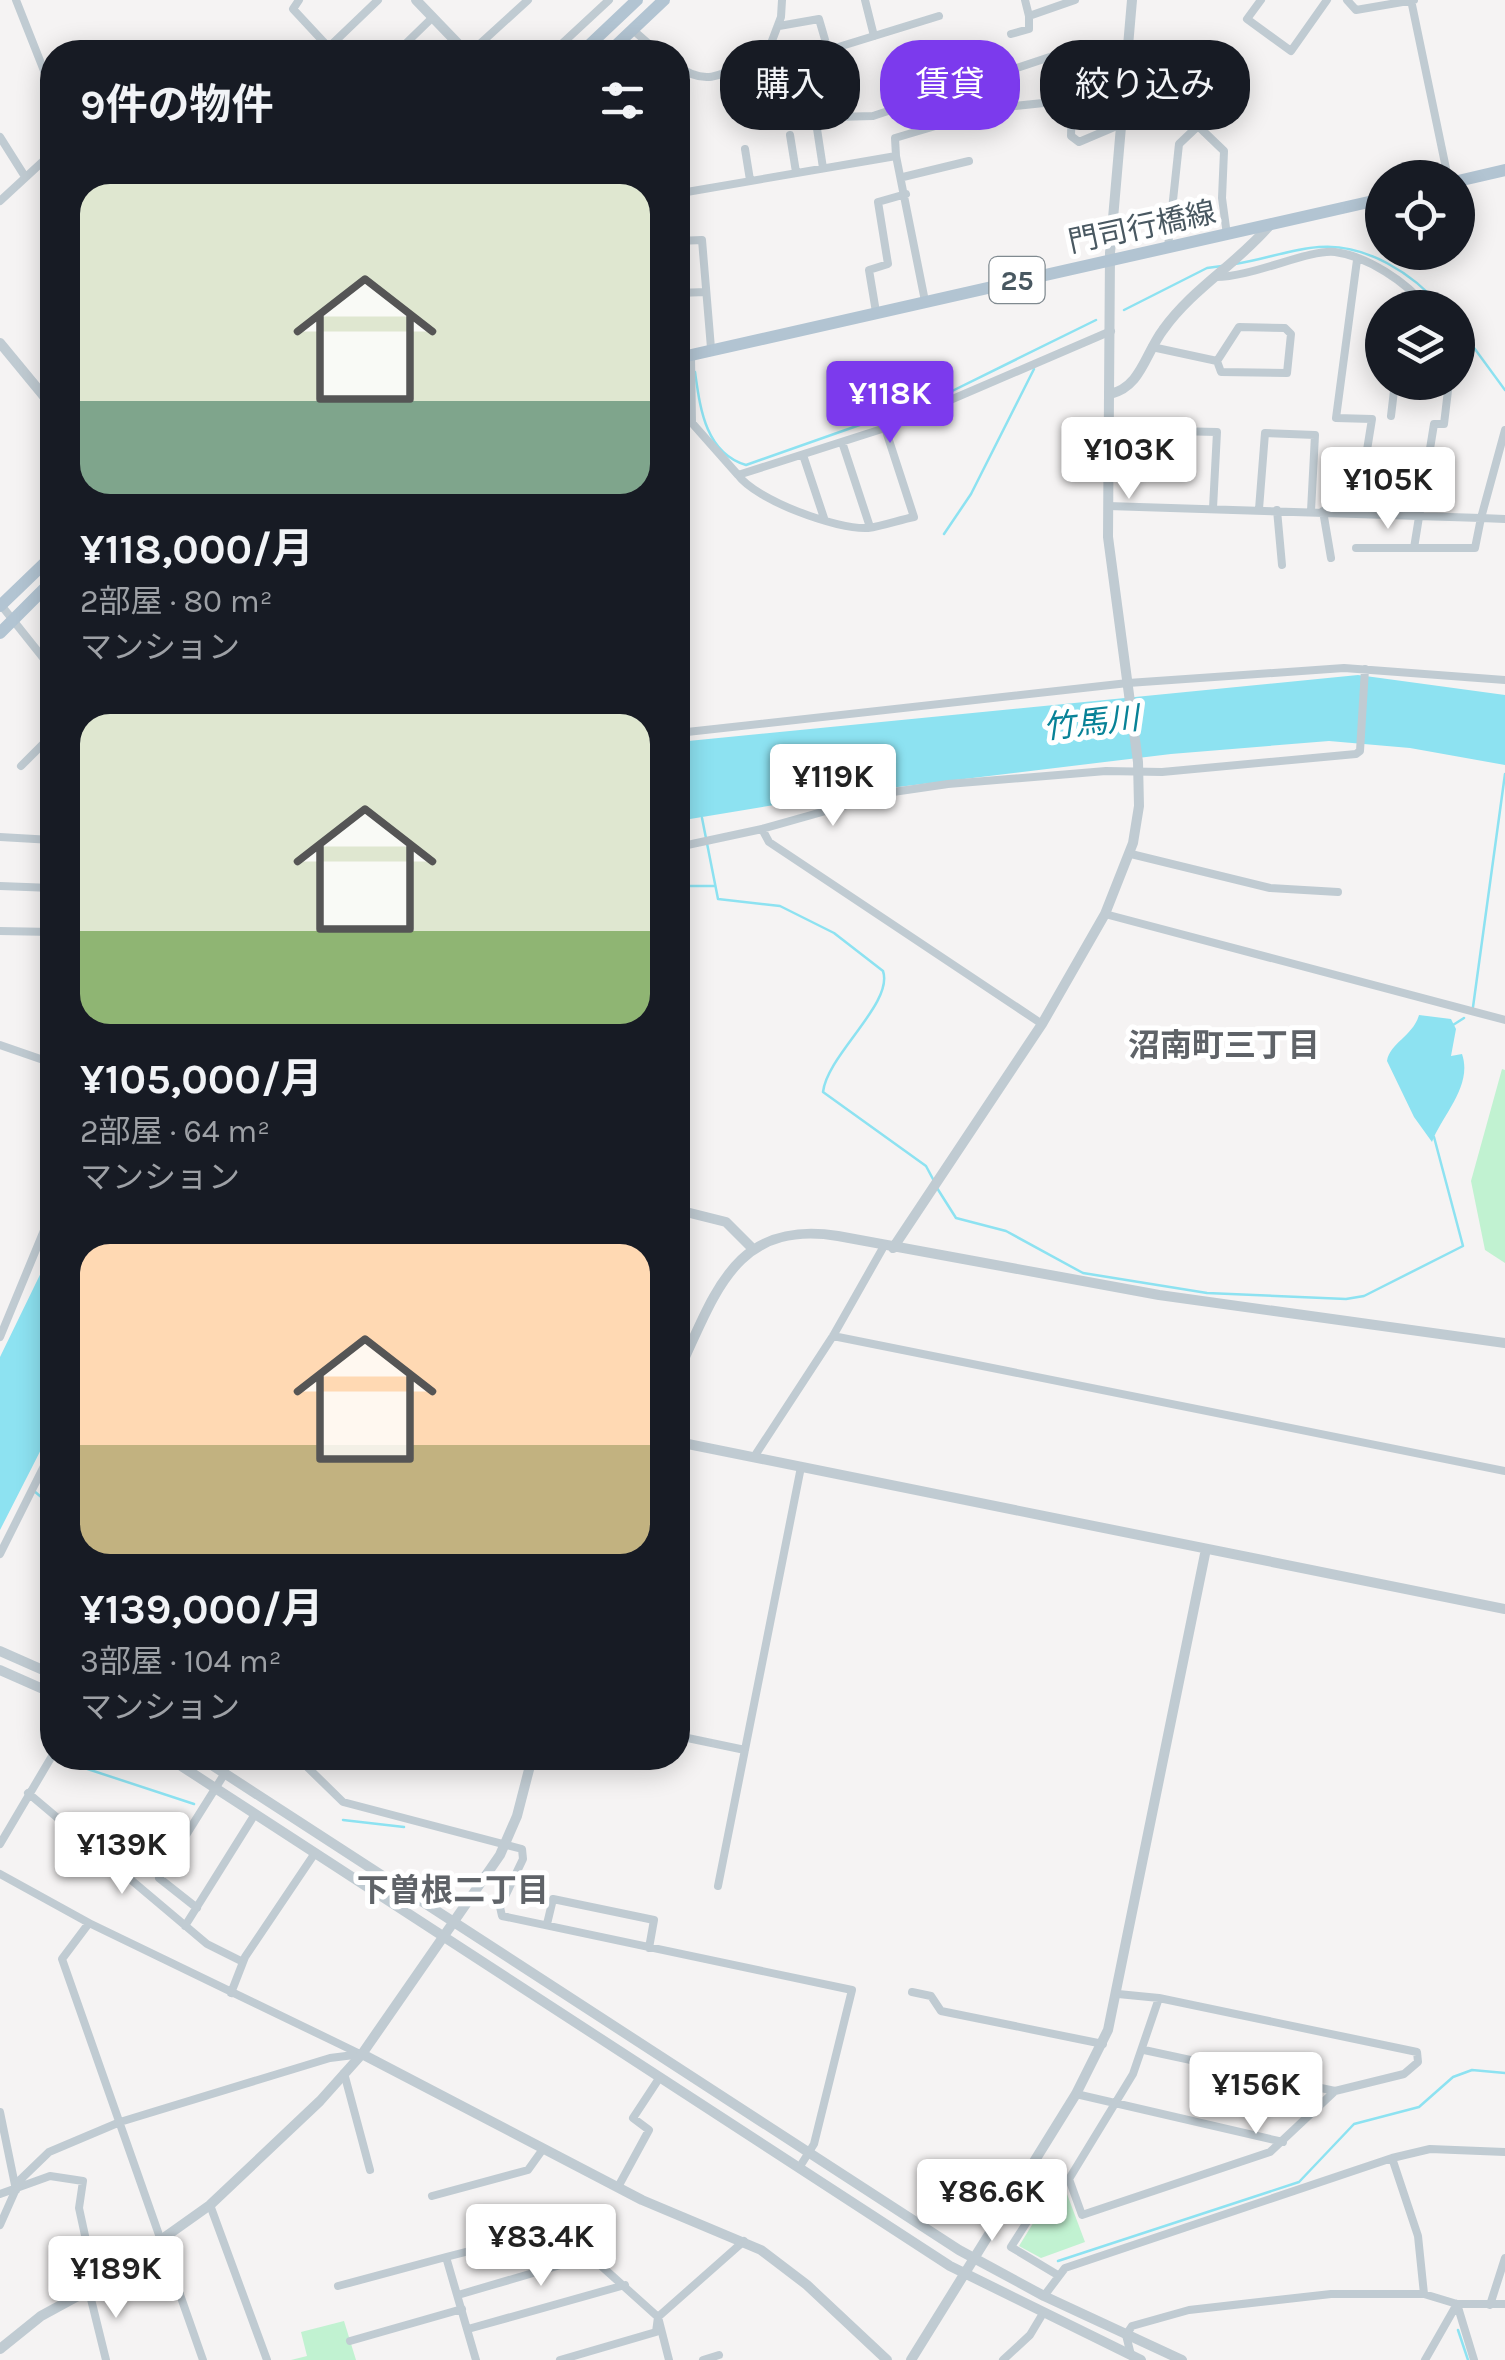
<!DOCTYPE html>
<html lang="ja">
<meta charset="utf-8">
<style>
body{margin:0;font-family:Karla,"Noto Sans JP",sans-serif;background:#20242c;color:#f1f3f6;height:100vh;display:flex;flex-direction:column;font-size:38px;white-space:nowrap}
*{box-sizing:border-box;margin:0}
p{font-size:32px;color:#9ea1a6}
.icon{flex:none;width:55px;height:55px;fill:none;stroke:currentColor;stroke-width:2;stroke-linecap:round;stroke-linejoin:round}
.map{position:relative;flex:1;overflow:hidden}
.sheet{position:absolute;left:40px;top:40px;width:650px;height:1730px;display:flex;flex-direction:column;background:#171b24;border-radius:40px;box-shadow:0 5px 25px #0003}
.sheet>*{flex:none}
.hud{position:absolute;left:720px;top:40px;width:635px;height:90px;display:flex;gap:20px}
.buttons{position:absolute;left:1365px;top:160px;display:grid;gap:20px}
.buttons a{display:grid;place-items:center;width:110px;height:110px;border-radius:50%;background:#171b24;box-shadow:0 5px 25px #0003;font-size:50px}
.price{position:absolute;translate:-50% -85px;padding:0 22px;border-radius:10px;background:#fff;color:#222;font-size:32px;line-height:65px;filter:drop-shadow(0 2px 5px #0008)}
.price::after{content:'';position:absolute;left:50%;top:60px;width:30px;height:22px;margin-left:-15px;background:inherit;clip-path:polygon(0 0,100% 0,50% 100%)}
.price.selected{background:#7c3aed;color:#fff}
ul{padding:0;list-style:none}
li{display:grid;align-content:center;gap:20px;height:530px;padding:0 40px}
li span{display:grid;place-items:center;height:310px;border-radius:30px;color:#555}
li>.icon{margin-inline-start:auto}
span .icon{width:180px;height:180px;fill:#fffc;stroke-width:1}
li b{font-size:42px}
h2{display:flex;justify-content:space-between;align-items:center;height:120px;padding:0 40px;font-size:42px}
.chip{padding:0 35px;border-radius:40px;background:#171b24;box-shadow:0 5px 25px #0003;font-size:35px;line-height:90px}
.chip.selected{background:#7c3aed;color:#fff}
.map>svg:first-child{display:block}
.green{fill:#c1f2d1}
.water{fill:#8de2f1}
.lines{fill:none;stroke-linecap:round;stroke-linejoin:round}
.stream{stroke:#8de2f1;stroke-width:2.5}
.minor{stroke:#c0cbd2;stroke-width:8}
.tertiary{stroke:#c0cbd2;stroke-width:10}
.primary{stroke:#b2c4d2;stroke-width:12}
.labels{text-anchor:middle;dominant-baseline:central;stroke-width:10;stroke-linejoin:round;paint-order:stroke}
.shield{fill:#fff;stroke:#808a90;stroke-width:2.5}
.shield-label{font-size:28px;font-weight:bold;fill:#495861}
.street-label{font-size:30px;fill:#495861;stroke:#fff}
.water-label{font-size:32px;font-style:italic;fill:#088297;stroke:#fff}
.neighbourhood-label{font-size:32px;font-weight:bold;fill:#5f6368;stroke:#fff}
</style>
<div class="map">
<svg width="1505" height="2360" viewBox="0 0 1505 2360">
<rect width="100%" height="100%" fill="#f5f3f3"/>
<path class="green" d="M1502,1069l3,1v193l-20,-13 -14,-69z
M1061,2178l24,64 -44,16 -22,-12z
M344,2321l12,39h-65l16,-4 -6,-24z"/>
<path class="water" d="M1358,675l147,20v70l-95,-17 -81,-7 -158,13 -331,40 -162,27v-79z
M1419,1015l32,4 5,10 -5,27 11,-2c11,32 -20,61 -30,88l-18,-25 -27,-56c3,-18 26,-25 32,-46z
M52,1250v178l-52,102v-173z"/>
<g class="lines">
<path class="stream" d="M1235,264c28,-4 56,-15 84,-17 46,-4 95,27 123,61
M1124,310l83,-42 15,-2
M1458,326l47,64
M695,372c5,35 10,81 51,93l196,-69 154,-76
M678,403l10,9
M944,534l27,-40 63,-125
M702,818l16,81 62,7 54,27 49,38c11,32 -56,84 -60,121l103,74 8,15
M678,886h36
M1473,1007l32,-233
M1453,1025l11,-7
M937,1188l19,30 50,13 77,42 124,20 139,6 18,-3 99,-50 -29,-109
M34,1491l18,15
M52,1747v3
M54,1758l140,46
M343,1820l61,7
M1058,2261l241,-79 55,-58 65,-17 34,-30 19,-7 33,3
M1458,2330l10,30"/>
<path class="minor" d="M16,0l36,91
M299,0l-6,9 40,43
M865,0l9,36
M1025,0l4,16 46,-16
M1261,0l-14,19 44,32 36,-51
M1347,0l9,10 58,-10
M1411,0l37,178
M779,26l40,-7 9,31
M633,30l25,22
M1011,34l18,-5v-13
M328,48l50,-48
M397,52l36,-35
M471,52l57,-52
M553,52l56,-52
M767,54l14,-37 1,-17
M756,60l15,39
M678,66c35,27 57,-3 88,-12 11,-2 28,2 40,3
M813,107l23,10 37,-1 213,-71 39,23
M790,135l6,37
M0,137l24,38
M745,149l5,31
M896,156l-1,-18 101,-30 76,-8 -1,36 8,6 40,-17
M678,160l3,33 215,-37 29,145
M823,168l-17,-111 133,-41
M903,177l66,-16
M0,201l52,-48
M678,241l24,-1 9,108
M1168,247l11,-103 19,-18 26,25 -2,47 5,37
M1357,260l-21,158 36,1 -15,93
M1214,277c37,1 94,-28 121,-25 32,4 72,30 92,56
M678,293l28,-1
M1406,308l3,-19
M876,312l-7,-42 19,-6 -10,-62 28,-8
M1152,347l65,14 4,11 66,1 4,-39 -6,-6 -46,-1 -22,34
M691,355l1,68 46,52 147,-47 226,-97
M1391,416l4,-34
M1505,430l-24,88 24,1
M1174,431l43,1 -4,76
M842,442l28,85
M803,455l21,63
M738,475c18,25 99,55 130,53 15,-2 31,-8 46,-11l-29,-89
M1108,506l373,12 -6,30h-119
M1259,509l6,-76 50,2 -4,76
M1277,510l5,55
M1323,511l8,47
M1414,548l20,-124h10l5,-42
M1,605l51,64
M678,733l450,-50 216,-15 161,12
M21,766l31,-31
M762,829l7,13 273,182
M0,837l52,3
M678,847l84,-18 131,-37 55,-8 158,-13 56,1 194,-18 4,-3 5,-82
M1131,854l139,34 68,4
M0,886l52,2
M1105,914l400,106
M0,931l52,1
M0,1045l52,18
M833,1336l672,135
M0,1337l52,-126
M754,1457l79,-121 51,-90
M0,1554l52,-104
M678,1736l67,14
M298,1758l45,44 179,47 1,10 -23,48 2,9 350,74 -38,154 -15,24
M28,1793l179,151 36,18
M0,1844l52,-88
M0,1874l89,49 269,130
M718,1886l83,-419
M197,1908l-38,-30 66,-105
M89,1923l-27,36 141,401
M547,1924l6,-25 101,21 -5,28
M185,1926l70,-112
M912,1992l19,4 10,15 162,33
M231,1993l14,-36 70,-104
M1118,1994l41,4 258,54 1,10 -14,12 -69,17 -65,61 -188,63 -13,-36 64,-105 26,-76
M1144,2050l191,41
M344,2073l26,97
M1076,2094l207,48
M0,2112l16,78
M1392,2158l26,78 6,58
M1032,2166l16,9 3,9 -40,63 45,27
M618,2187l31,-57 -16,-12 27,-41
M0,2194l50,-18 33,5 -4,27 17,78
M432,2196l96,-26 15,-21
M210,2205l57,155
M0,2225l20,-45 29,-28 71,-30 210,-64 32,-4
M338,2286l108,-29
M89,2291l17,69
M458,2295l133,-39
M1044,2296l21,-28 327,-110 38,-9 75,3
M1457,2304l17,56
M1490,2305l15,-47
M468,2329l157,-44
M350,2341l112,-32
M1131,2355l-5,-20 6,-9 57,-16 142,-16h93l33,10h48
M476,2360l-30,-103 113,-29 99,89 11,43
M560,2360l96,-28 2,-15 86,-76
M703,2360l16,-5
M1003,2360l27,-25 12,-20
M1425,2360l32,-56"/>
<path class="tertiary" d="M416,0l50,52
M0,343l52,63
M1110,394c31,-7 35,-40 53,-64 30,-42 74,-66 107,-105
M678,1210l48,12 26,26
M893,1248l149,-224 63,-110 28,-71 6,-37 -1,-44 -30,-225 2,-284 22,-253
M678,1372c37,-77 56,-153 160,-136l321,59 346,48
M678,1442l827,167
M0,1651l52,23
M0,1670l52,23
M169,1758l781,508 191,94
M201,1758l758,492 85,46 138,64
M362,2054l280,146 119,50 46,35 80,75
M0,2349l41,-33 55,-30 114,-81 110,-104 42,-47 138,-199 17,-39 15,-58
M911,2360l165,-266 32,-64 98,-481"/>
<path class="primary" d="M582,52l55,-52
M609,52l55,-52
M1458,181l47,-11
M678,358l704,-159
M0,606l52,-50
M0,633l52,-52"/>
</g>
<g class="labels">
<rect class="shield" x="989.5" y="257" width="55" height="46" rx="8"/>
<g class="shield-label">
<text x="1017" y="280">25</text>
</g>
<g class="street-label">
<text transform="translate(1142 227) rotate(-12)">門司行橋線</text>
</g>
<g class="water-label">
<text transform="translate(1091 723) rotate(-6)">竹馬川</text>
</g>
<g class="neighbourhood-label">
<text x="1224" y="1045">沼南町三丁目</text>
<text x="453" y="1890">下曽根二丁目</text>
</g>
</g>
</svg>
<div class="buttons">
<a><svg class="icon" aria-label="locate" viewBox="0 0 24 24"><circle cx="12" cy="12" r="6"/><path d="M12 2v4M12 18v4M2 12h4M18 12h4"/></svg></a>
<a><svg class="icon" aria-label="layers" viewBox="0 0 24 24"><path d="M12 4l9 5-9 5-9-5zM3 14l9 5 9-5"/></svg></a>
</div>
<b class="price selected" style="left:890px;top:446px">¥118K</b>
<b class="price" style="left:1129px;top:502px">¥103K</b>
<b class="price" style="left:1388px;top:532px">¥105K</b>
<b class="price" style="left:833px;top:829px">¥119K</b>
<b class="price" style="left:122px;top:1897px">¥139K</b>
<b class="price" style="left:1256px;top:2137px">¥156K</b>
<b class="price" style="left:992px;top:2244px">¥86.6K</b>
<b class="price" style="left:541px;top:2289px">¥83.4K</b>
<b class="price" style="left:116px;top:2321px">¥189K</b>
<div class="hud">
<a class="chip">購入</a>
<a class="chip selected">賃貸</a>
<a class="chip">絞り込み</a>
</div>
<section class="sheet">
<h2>9件の物件<svg class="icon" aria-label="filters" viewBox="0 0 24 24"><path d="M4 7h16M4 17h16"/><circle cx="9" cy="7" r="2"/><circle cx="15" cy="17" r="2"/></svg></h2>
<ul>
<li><span style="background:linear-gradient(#dfe7d0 70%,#7fa58c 0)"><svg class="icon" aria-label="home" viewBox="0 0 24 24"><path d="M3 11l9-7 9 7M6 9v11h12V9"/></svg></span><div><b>¥118,000/月</b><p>2部屋 · 80 m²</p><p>マンション</p></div></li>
<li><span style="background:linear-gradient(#dfe7d0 70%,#8fb573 0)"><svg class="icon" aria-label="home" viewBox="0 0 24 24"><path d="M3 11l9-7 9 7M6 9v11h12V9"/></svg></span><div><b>¥105,000/月</b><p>2部屋 · 64 m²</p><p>マンション</p></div></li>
<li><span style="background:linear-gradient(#ffd9b3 65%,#c2b280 0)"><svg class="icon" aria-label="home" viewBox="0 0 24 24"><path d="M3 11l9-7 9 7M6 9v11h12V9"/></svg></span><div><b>¥139,000/月</b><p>3部屋 · 104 m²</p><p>マンション</p></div></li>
</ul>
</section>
</div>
